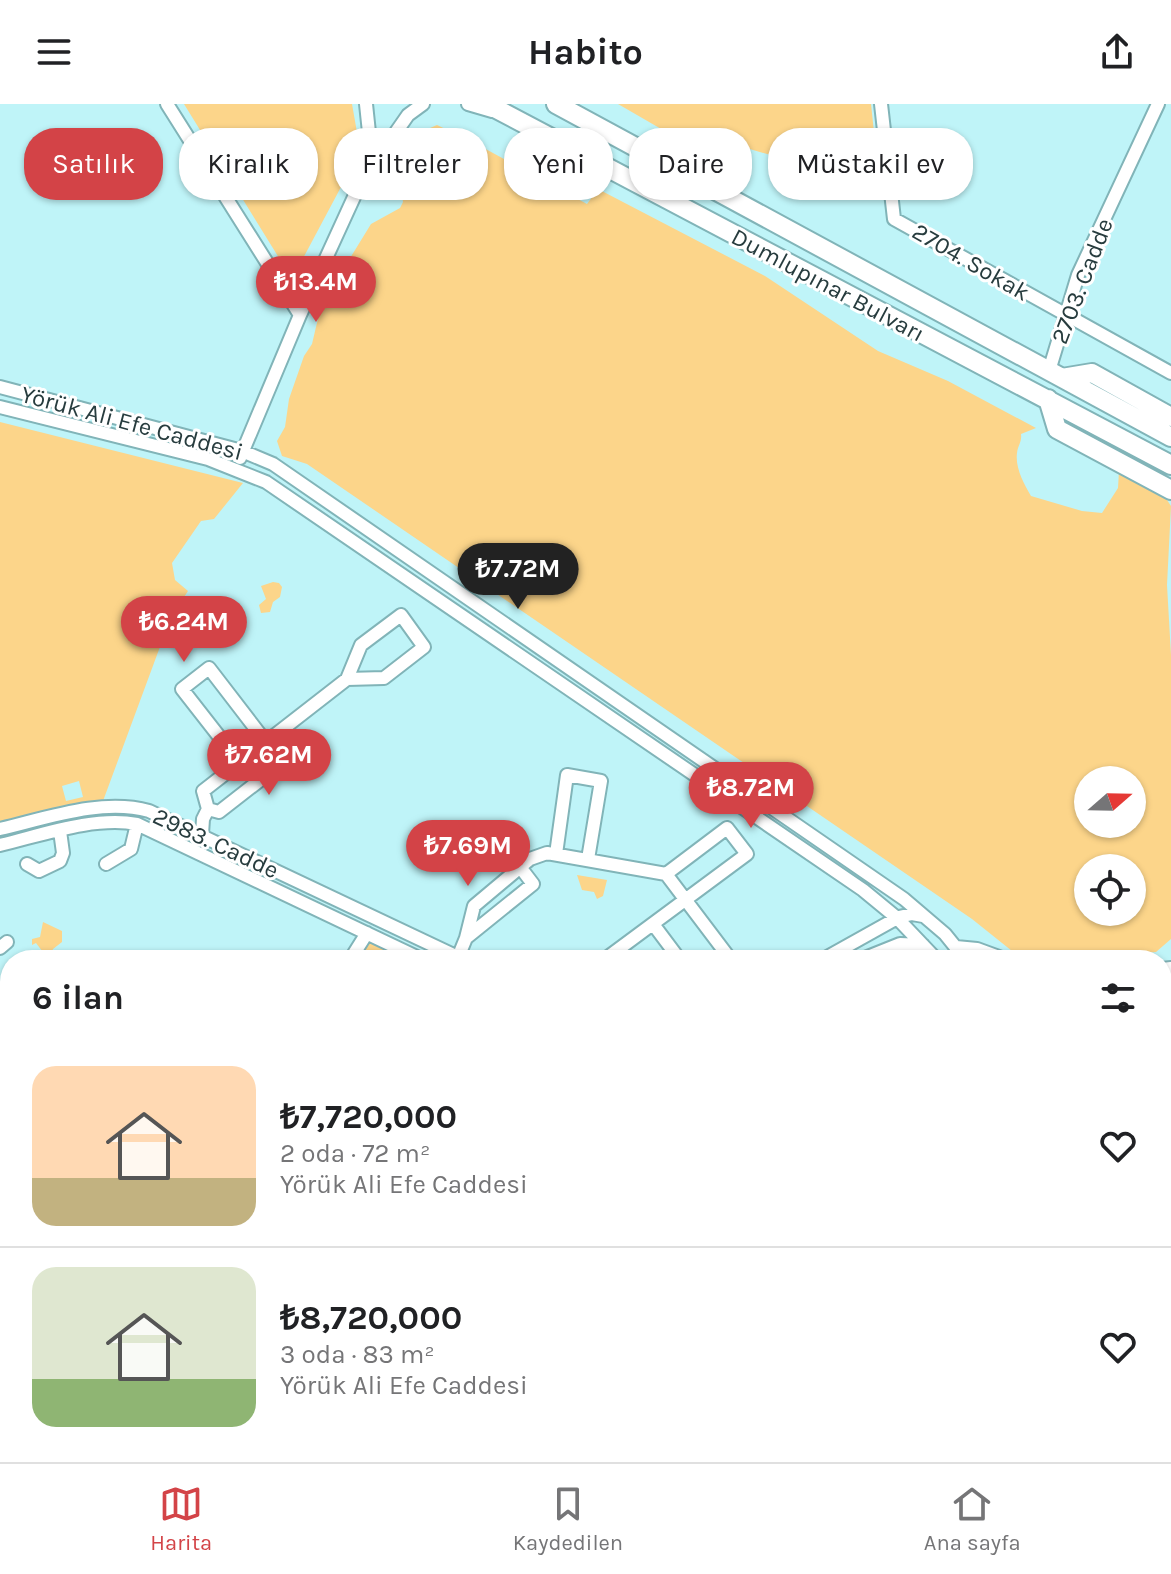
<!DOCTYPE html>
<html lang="tr">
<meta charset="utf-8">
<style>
body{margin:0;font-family:Karla,sans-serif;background:#f2f2f2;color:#202124;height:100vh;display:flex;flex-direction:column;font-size:30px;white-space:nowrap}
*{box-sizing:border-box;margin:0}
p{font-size:26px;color:#757577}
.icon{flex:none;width:44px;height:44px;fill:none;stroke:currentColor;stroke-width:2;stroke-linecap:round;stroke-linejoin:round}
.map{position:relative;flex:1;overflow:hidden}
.details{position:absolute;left:0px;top:846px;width:1172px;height:512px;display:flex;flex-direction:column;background:#fff;border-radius:32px 32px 0 0;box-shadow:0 2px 6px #0004}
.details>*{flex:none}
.top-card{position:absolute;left:24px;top:24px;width:1124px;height:72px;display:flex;gap:16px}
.needle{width:52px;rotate:70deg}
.controls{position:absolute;left:1074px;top:662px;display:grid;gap:16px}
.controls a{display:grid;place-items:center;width:72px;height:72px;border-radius:50%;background:#fff;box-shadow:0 2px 6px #0004;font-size:40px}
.price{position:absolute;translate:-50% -68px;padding:0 18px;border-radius:28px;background:#d34347;color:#fff;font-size:26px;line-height:52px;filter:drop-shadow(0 2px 4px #0008)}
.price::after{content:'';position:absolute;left:50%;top:48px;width:24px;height:18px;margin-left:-12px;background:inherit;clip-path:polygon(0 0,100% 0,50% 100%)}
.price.on{background:#222;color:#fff}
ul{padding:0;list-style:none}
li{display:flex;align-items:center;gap:24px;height:200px;padding:0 32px}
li+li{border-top:2px solid #e0e0e0}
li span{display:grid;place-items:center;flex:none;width:224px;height:160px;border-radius:24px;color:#555}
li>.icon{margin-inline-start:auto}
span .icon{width:96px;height:96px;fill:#fffc;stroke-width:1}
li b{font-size:34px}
h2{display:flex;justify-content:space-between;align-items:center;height:96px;padding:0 32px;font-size:34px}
.chip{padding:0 28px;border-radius:32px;background:#fff;box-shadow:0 2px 6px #0004;font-size:28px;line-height:72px}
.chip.on{background:#d34347;color:#fff}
header{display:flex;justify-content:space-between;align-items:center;height:104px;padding:0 32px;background:#fff;font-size:36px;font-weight:700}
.dock{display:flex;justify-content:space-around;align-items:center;height:112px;border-top:2px solid #e0e0e0;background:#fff;font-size:22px;color:#757577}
.dock a{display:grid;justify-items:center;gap:4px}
.dock .on{color:#d34347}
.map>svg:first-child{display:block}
.green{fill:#fcd58a;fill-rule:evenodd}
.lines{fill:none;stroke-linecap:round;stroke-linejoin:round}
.minor-casing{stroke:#81b4b8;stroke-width:16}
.highway-casing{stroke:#81b4b8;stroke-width:22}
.minor{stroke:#fff;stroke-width:12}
.highway{stroke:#fff;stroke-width:18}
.labels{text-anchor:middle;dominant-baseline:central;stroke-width:6;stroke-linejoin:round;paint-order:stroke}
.street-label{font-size:24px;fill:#273c3e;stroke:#fff}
</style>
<header><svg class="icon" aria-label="menu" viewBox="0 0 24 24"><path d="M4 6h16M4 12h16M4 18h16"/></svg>Habito<svg class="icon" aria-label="share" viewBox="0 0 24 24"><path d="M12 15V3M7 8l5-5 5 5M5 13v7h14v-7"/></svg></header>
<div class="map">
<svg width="1171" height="1358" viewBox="0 0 1171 1358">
<rect width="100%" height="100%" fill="#bff4f8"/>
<path class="green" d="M184,0h168l6,34 -17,49 -49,92z
M618,0h253l7,66 -7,13 -13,-2 -115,-34 -14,-8 3,31z
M437,21l32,15 118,64 11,-15 167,87 113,75 70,30 88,47 -15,6c1,8 -3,11 -4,19 -2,15 7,31 14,43l51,15 20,2 16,-25 1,-17 48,29 4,6 -4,79 4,70v284l-15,13 -93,8h-33l-13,-5 -45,-36 -665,-455 -25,-8 -5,-15 8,-14 4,-28 15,-43 8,-12 8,-34 12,-15 12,-27 27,-44 29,-16 3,-6 -2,-12 -7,-12 -2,-20 8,-17zM1088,676h44v44h-44zM1088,764h44v44h-44z
M0,318l243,61 -29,36 -13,2 -29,42 3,17 13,11 -17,26 -68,184 -103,22zM79,677l4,16 -17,4 -4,-15z
M273,478l6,1 3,4 -2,10 -7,5 -3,10 -9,1 -2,-8 7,-6 -5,-13z
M577,771l30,5 -4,16 -6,3 -3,-7 -12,-2z
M43,818l19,9v11l-9,7 -4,11 -13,-17 -4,2v-6l8,-2z
M367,829l56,27h-73z"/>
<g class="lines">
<g class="minor-casing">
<path id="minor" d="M167,0l133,211
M468,0l24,7
M881,0l13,115 277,154
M364,74l44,-63 15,-11
M1049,267l29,-96 80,-171
M0,283l242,64 31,13 631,435 41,35 21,26
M0,303l208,52 58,23 597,408 34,28 40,42
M240,354l60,-143 60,-131 10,-42 -4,-38
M208,705l11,3 63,-49 -73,-95 -27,21 57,73
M0,725c47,-11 102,-31 149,-18l315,149
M202,730l1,-15 5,-10 -5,-18 144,-112 14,-34 40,-30 23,32 -40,31 -37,1
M0,741c42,-10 94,-29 137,-21l286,136
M556,750l11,-79 34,6 -13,78
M27,760l12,7 21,-10 3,-8 -3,-22
M106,760l25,-15 6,-25
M653,820l27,36
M466,834l67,-54 -13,-17
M956,843l21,2 30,11
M0,844l7,-6
M350,856l17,-27
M457,856l9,-22 8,-32 56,-47 17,-6 119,21 65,86
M604,856l143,-106 -20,-26 -61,46
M822,856l77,-43 13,-3 11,2
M860,856l40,-16 23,1
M1162,865l9,-1
M0,924l10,-2
M1162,1120l9,12
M1162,1149l9,12
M1162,1185l9,-2
M0,1206l10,61
M1162,1279l9,7
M0,1307l10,5
M980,1348l2,10
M18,1358l1,-10
M122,1358l1,-10
M369,1358l1,-10
M392,1358l1,-10
M551,1358l2,-10
M673,1358v-10
M821,1358v-10"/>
</g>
<g class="highway-casing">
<path id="highway" d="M487,0l684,361
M556,0l615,333
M1062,274l30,-5 79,44
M1048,295l9,30 114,61"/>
</g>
<use href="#minor" class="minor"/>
<use href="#highway" class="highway"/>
</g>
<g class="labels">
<g class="street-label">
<text transform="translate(971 158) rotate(30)">2704. Sokak</text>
<text transform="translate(1082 177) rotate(-69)">2703. Cadde</text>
<text transform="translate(828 181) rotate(28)">Dumlupınar Bulvarı</text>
<text transform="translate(132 319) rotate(15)">Yörük Ali Efe Caddesi</text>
<text transform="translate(216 739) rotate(25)">2983. Cadde</text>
</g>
</g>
</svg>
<div class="controls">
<a><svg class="needle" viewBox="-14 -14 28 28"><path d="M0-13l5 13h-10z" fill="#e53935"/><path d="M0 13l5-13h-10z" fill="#757577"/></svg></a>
<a><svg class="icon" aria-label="locate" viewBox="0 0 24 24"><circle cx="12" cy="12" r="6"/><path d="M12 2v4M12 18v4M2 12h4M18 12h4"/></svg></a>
</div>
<b class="price" style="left:316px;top:220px">₺13.4M</b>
<b class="price on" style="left:518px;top:507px">₺7.72M</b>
<b class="price" style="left:184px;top:560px">₺6.24M</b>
<b class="price" style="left:269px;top:693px">₺7.62M</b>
<b class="price" style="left:751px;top:726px">₺8.72M</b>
<b class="price" style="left:468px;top:784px">₺7.69M</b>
<div class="top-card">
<a class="chip on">Satılık</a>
<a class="chip">Kiralık</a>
<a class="chip">Filtreler</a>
<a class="chip">Yeni</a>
<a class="chip">Daire</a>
<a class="chip">Müstakil ev</a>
</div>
<section class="details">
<h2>6 ilan<svg class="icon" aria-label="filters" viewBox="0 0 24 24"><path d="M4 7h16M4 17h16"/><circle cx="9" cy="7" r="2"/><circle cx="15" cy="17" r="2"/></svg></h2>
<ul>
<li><span style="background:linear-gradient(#ffd9b3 70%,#c2b280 0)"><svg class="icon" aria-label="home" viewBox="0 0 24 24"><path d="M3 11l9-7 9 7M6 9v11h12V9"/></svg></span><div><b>₺7,720,000</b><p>2 oda · 72 m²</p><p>Yörük Ali Efe Caddesi</p></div><svg class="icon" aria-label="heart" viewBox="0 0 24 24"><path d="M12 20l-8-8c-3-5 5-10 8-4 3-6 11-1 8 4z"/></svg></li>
<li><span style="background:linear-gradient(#dfe7d0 70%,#8fb573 0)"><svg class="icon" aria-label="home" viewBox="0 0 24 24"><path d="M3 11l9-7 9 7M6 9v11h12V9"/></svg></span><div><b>₺8,720,000</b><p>3 oda · 83 m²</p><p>Yörük Ali Efe Caddesi</p></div><svg class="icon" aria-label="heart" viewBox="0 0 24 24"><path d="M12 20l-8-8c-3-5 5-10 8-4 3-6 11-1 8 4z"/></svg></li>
</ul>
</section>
</div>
<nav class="dock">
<a class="on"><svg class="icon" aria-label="map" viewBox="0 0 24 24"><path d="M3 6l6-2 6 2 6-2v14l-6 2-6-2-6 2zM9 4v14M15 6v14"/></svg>Harita</a>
<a><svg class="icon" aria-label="saved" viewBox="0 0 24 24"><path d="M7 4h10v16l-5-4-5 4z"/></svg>Kaydedilen</a>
<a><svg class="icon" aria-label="home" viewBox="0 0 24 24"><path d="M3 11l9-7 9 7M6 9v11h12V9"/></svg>Ana sayfa</a>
</nav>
